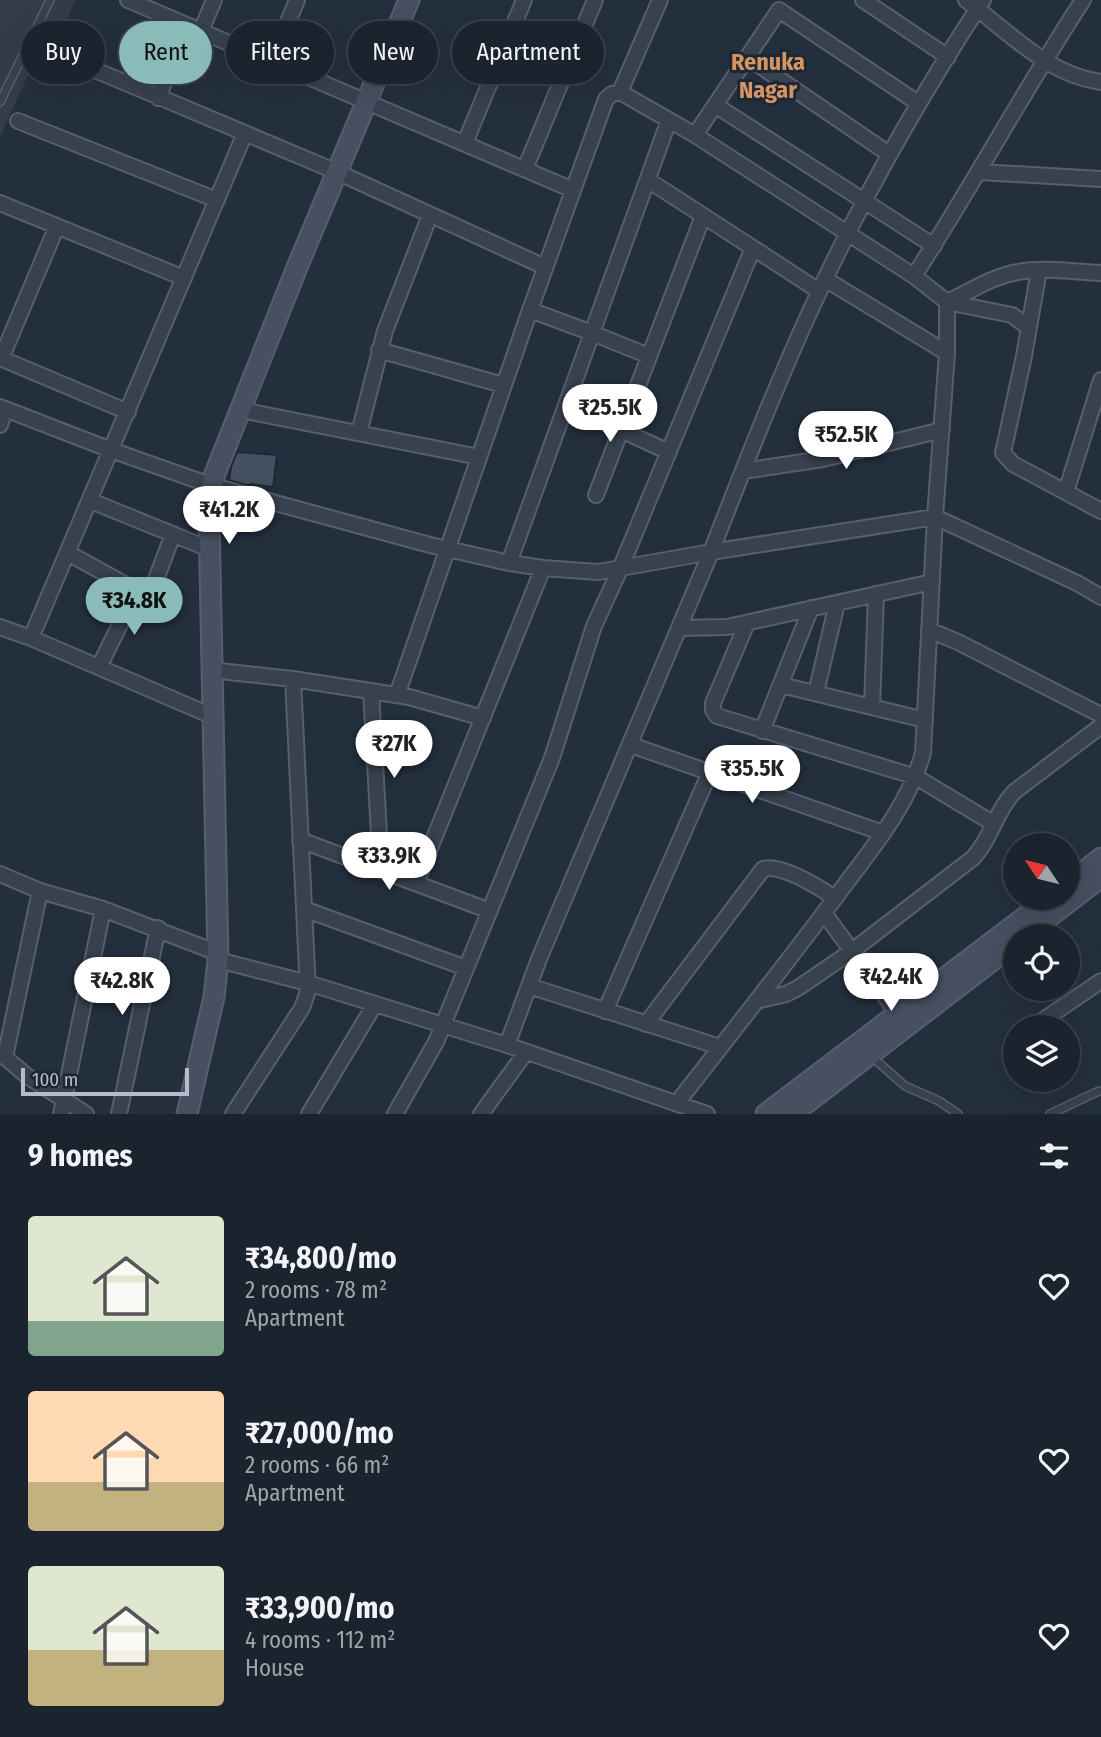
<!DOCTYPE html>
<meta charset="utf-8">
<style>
body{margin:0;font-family:"Fira Sans Condensed",sans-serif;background:#282f3a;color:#f1f3f6;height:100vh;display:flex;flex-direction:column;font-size:26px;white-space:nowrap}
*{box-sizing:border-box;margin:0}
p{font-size:23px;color:#a0a4aa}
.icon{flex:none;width:38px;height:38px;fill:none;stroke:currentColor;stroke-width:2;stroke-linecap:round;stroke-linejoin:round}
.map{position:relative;height:1114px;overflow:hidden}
.sheet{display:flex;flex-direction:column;background:#1b232e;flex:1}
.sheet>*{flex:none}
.top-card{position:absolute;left:21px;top:21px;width:700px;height:63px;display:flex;gap:14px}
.needle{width:46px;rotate:305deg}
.buttons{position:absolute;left:1003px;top:833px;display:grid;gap:14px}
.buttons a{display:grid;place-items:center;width:77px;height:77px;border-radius:50%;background:#1b232e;box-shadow:0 7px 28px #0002,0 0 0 2px #39404a;font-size:35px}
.scale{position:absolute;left:21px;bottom:18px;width:168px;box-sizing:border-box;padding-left:7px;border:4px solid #b4bcc9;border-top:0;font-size:19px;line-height:24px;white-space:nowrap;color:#b4bcc9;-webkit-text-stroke:5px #1d2633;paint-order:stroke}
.price{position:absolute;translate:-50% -60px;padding:0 16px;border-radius:24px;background:#fff;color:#222;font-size:23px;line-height:46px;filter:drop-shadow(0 2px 4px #0008)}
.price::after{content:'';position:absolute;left:50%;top:42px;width:21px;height:16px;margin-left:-10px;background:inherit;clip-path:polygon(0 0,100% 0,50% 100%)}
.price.active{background:#8bbbb9;color:#111}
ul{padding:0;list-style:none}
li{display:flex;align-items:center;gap:21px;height:175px;padding:0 28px}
li span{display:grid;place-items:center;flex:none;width:196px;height:140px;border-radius:7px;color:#555}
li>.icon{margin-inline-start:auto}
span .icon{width:84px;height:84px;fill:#fffc;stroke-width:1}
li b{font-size:30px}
h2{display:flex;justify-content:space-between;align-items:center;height:84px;padding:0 28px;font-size:30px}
.chip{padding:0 24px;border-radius:32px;background:#1b232e;box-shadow:0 7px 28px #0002,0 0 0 2px #39404a;font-size:24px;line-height:63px}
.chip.active{background:#8bbbb9;color:#111}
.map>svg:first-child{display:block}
.airport{fill:#323c4b}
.building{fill:#455162;stroke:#1f2835;stroke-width:2}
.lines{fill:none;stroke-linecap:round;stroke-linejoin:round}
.service-casing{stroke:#565f6c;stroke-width:10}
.minor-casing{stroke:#565f6c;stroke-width:18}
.secondary-casing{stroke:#565f6c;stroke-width:23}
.service{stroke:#38414e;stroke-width:7}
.minor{stroke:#38414e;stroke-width:14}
.secondary{stroke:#465061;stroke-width:19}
.labels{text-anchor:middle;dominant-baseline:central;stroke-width:6;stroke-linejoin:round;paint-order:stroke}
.neighbourhood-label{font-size:24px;font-weight:bold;fill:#d59563;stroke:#1d2633}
</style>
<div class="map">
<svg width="1101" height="1114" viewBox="0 0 1101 1114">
<rect width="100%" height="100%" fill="#242f3e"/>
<path class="airport" d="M0,0h75l-19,47 -13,-5 -43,95z"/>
<path class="building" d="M237,452l40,3 -4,32 -23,-3 -1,2 -20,-6 2,-13z"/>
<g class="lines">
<g class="service-casing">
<path id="service" d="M0,102l50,-102
M870,1055l35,31 34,15 19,13
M1050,1114l49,-23"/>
</g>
<g class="minor-casing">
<path id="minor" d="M128,0l445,190
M863,0l85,57
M966,0c42,31 81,75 135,82
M201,31l13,-31
M50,51l287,121 208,95
M747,57l142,97
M272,61l25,-61
M620,92l40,-92
M158,98l29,-73
M715,105l219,141
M18,121l199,79
M695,135l84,-125 139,93
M465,143l59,-143
M525,169l70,-169
M980,172l121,7
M648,180l105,68
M0,203l184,75
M1039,270l-15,86 -21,97 10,11 88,47
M825,279l122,74
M947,302c22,-10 46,-26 71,-30 27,-5 56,0 83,1
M947,302l65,13 17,13
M530,310l62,23 77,-213
M379,350l124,35
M0,358l128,54
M1,359l56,-133
M566,405l103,47
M0,407l111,43 102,36 217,59 79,18 34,5 55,4 113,-20c34,-87 68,-175 108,-260 47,-101 103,-198 164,-292
M241,410l238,47
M0,425l5,-16
M359,433l26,-102 45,-116
M743,471l80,-12 119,-29
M1066,492l35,-112
M596,495l107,-279
M91,501l118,48
M68,553l76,42 6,-4 4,-6 19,-51
M509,563l83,-230 57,23
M747,623l-34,80v7l4,6 199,61 78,47
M0,627l31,11 181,78
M680,628l47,-1 205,-45
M929,630l29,12 143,73
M31,638l214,-505
M99,667l37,-75
M211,670l82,9 116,18 74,21
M781,685l144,35
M371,691l10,179
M816,693l21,-90
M397,695l133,-385 76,-211 6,-5 8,-2 75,43 219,141c59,-91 110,-186 169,-276
M872,707l4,-113
M762,731l49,-123
M631,745l252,88
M300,840l190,71
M0,874l40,17 63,18 115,44
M416,883l127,-315
M304,909l162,59
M824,913l74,101
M218,960l90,23 199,62 200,69
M529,986l191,61
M756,1001l30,-7 12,-6 54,-37 121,-93c18,-19 23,-47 41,-66l87,-66
M605,1011l105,-239
M646,1024l117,-155c18,-6 57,19 72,29
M1033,1027l68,-46
M507,1045l32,-86 172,-407 224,-35 12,-164v-51l-33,-26
M0,1053l27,23 59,38
M5,1057l35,-166
M677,1103c55,-71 111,-141 164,-213 32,-43 67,-84 82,-137l12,-236 142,66 24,14
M61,1114l42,-205
M119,1114l39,-186
M233,1114l69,-106 6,-17 -15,-312
M309,1114l66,-110
M395,1114l41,-72 116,-284 42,-132 27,-59 132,-319 66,43
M481,1114l45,-62"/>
</g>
<g class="secondary-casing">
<path id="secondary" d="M1068,884l33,-26
M1024,936l77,-59
M187,1114l27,-117 4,-37 -9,-442 5,-42 84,-211 111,-265
M766,1114l284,-216
M792,1114l223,-171"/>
</g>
<use href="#service" class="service"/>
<use href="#minor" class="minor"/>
<use href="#secondary" class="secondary"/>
</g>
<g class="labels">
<g class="neighbourhood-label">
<text x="768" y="62">Renuka<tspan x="768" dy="28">Nagar</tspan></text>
</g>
</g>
</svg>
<div class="buttons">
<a><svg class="needle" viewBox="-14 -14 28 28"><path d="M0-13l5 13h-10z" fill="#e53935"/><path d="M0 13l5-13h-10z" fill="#a0a4aa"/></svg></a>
<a><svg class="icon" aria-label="locate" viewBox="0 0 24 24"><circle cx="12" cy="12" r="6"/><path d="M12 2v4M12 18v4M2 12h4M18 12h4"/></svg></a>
<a><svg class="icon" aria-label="layers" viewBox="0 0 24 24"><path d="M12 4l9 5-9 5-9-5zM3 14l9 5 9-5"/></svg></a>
</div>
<div class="scale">100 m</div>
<b class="price" style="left:610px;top:444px">₹25.5K</b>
<b class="price" style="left:846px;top:471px">₹52.5K</b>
<b class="price" style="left:229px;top:546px">₹41.2K</b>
<b class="price active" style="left:134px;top:637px">₹34.8K</b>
<b class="price" style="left:394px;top:780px">₹27K</b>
<b class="price" style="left:752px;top:805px">₹35.5K</b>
<b class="price" style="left:389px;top:892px">₹33.9K</b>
<b class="price" style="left:891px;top:1013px">₹42.4K</b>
<b class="price" style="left:122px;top:1017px">₹42.8K</b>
<div class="top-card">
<a class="chip">Buy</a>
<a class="chip active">Rent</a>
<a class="chip">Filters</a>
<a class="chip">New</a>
<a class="chip">Apartment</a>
</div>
</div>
<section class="sheet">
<h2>9 homes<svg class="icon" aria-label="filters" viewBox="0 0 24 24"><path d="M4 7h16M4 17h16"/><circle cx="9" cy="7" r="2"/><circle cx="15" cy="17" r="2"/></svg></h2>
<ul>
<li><span style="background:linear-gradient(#dfe7d0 75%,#7fa58c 0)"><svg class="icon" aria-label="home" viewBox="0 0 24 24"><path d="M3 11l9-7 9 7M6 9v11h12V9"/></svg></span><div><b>₹34,800/mo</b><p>2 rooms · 78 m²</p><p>Apartment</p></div><svg class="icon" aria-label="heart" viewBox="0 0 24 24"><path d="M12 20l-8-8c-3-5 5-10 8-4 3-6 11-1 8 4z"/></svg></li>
<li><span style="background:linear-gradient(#ffd9b3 65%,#c2b280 0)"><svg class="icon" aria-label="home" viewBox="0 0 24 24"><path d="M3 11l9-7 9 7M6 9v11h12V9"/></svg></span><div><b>₹27,000/mo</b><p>2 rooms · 66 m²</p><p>Apartment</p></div><svg class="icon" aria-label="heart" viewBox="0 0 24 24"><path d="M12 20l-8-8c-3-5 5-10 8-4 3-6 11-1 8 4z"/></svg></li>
<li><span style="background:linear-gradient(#dfe7d0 60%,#c2b280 0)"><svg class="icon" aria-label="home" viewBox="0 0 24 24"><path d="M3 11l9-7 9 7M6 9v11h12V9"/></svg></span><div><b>₹33,900/mo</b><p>4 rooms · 112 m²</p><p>House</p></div><svg class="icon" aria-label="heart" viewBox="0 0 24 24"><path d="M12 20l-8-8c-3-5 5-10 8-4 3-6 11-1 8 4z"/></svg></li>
</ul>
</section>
